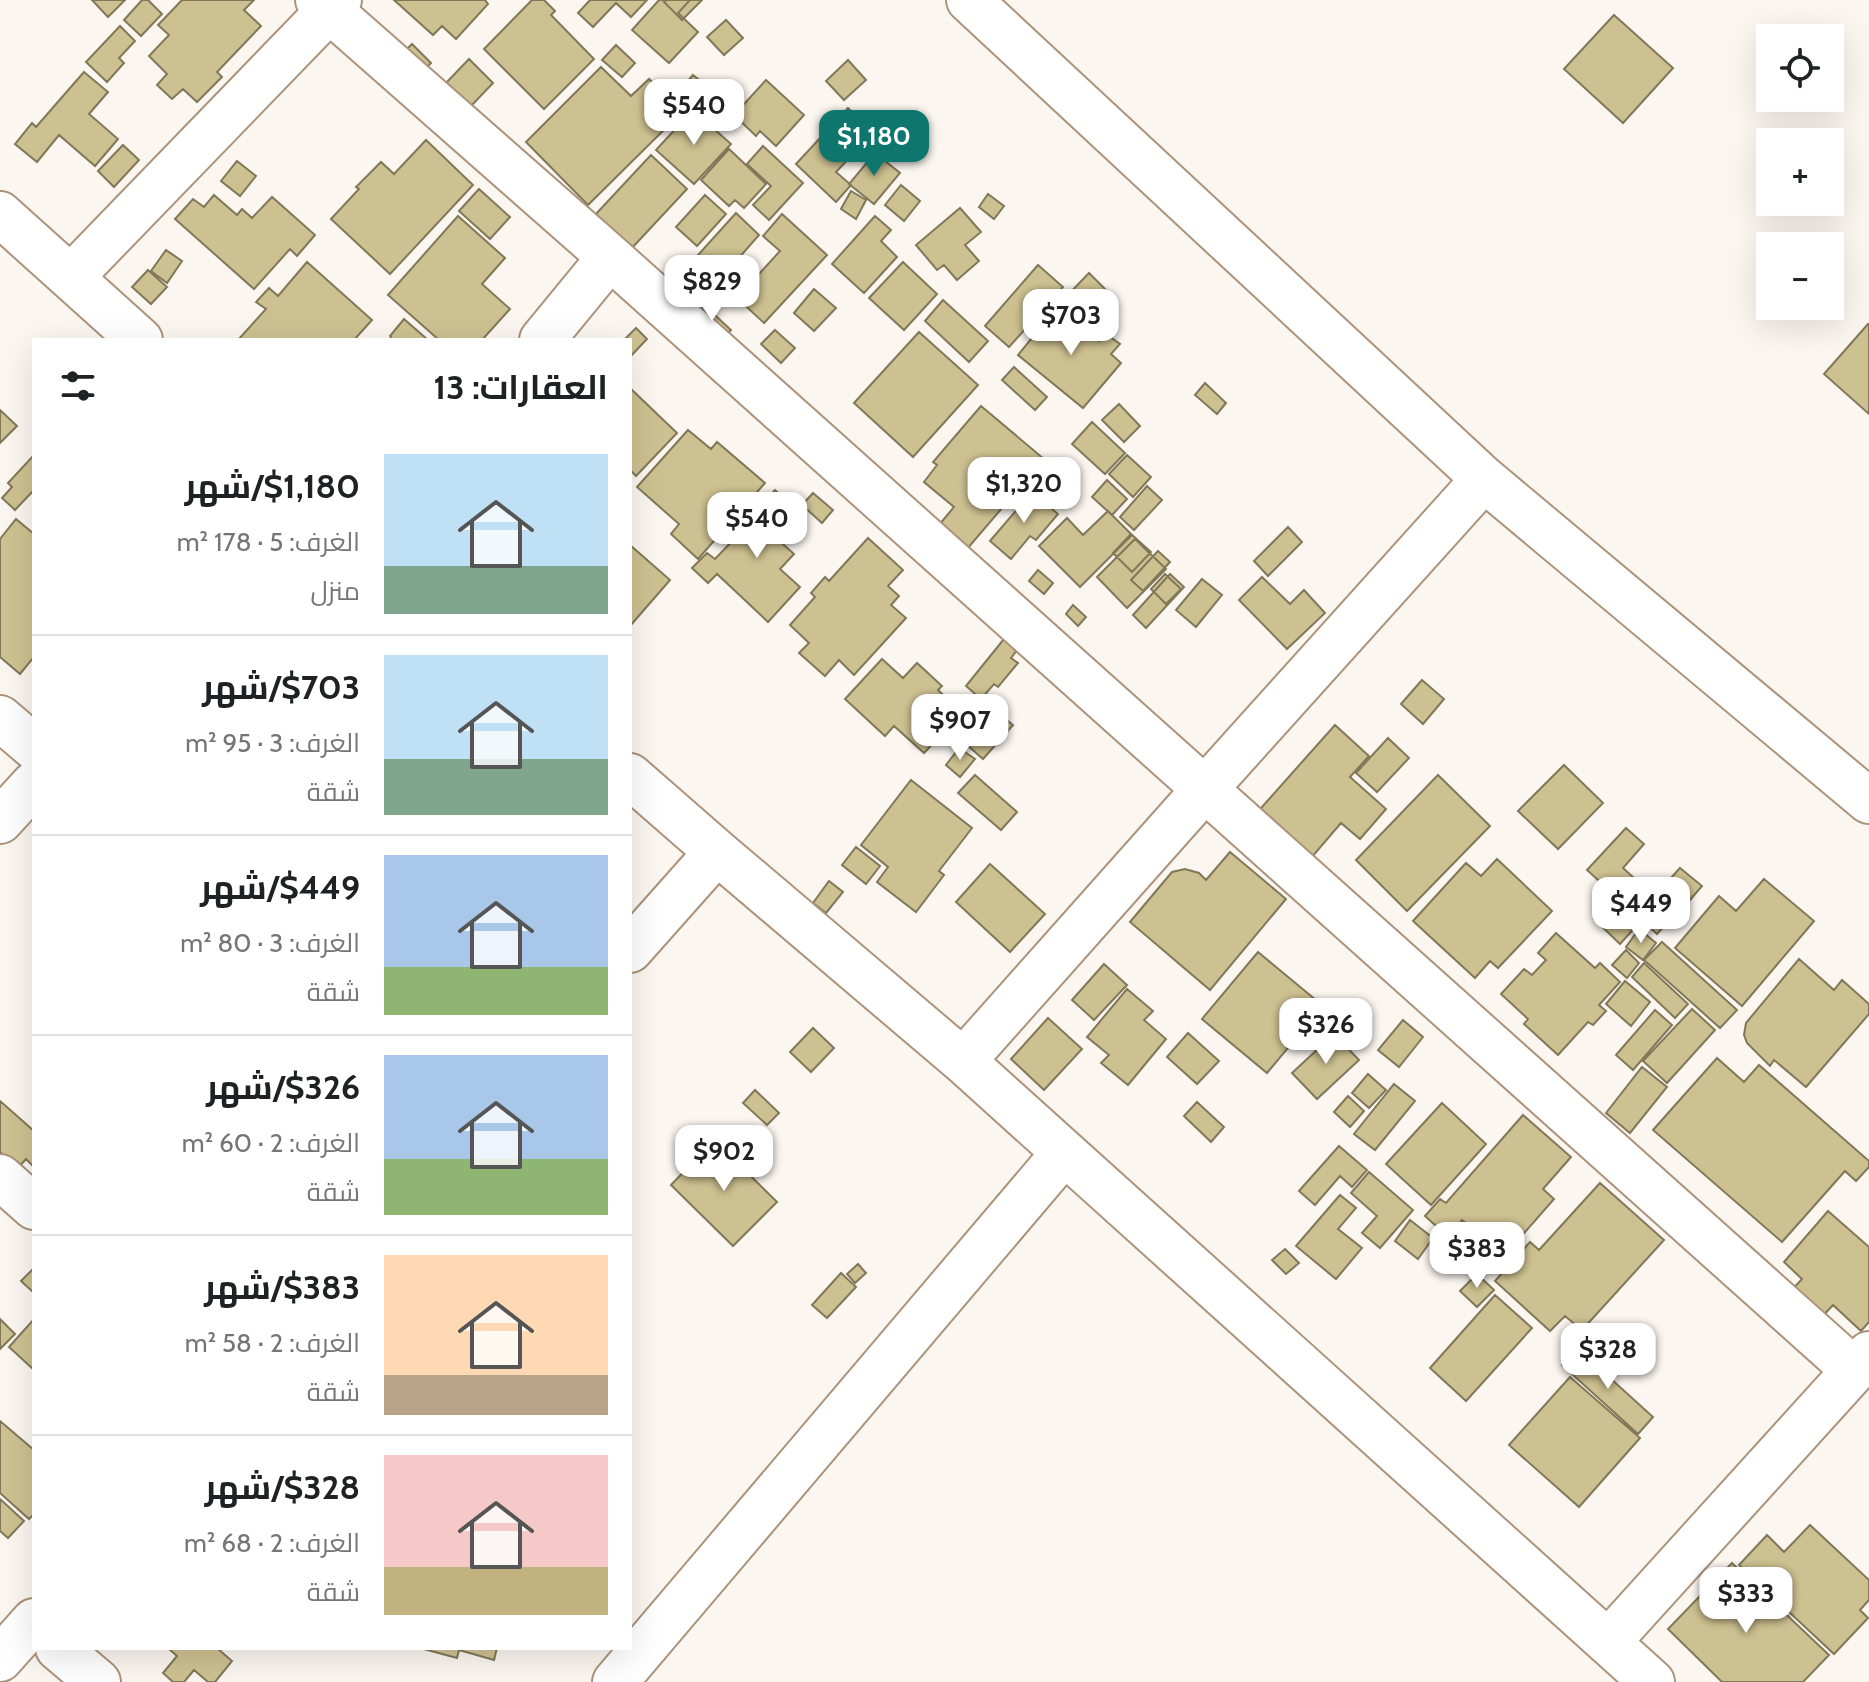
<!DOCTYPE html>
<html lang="ar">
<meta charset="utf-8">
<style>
body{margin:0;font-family:Cabin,Cairo,sans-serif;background:#f6f6f6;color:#202124;direction:rtl;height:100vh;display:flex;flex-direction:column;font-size:30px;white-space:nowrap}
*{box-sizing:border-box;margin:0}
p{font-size:26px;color:#757577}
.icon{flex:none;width:44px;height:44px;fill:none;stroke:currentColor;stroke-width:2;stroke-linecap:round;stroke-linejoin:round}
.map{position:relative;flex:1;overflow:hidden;direction:ltr}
.panel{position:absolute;left:32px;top:338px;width:600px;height:1312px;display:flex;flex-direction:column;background:#fff;border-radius:0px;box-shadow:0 8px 32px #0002;direction:rtl}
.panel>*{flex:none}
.tools{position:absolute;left:1756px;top:24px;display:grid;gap:16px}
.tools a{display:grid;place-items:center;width:88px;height:88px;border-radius:0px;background:#fff;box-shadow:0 8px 32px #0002;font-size:40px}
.price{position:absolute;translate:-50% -68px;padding:0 18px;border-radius:16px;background:#fff;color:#222;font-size:26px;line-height:52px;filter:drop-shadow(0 2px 4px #0008)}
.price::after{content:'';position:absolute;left:50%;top:48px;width:24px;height:18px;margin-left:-12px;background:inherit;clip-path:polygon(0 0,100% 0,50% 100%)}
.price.on{background:#0f766e;color:#fff}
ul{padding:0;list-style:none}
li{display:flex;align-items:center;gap:24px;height:200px;padding:0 24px}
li+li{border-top:2px solid #e0e0e0}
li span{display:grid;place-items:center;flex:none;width:224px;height:160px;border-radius:0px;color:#555}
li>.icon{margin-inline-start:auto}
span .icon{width:96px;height:96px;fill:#fffc;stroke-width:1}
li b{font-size:34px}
h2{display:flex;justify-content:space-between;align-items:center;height:96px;padding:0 24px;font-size:34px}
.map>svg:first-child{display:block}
.building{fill:#cec191;stroke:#807859;stroke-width:2}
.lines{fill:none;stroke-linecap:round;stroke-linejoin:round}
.minor-casing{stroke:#ac937b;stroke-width:48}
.minor{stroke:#fff;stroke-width:44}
</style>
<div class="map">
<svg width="1869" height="1682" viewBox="0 0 1869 1682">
<rect width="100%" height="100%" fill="#fcf6f1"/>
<path class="building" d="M92,0h33l-17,17z
M142,0h6l14,14 -21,22 -17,-16z
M182,0h72l-10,10 17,16 -44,46 5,5 -25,25 -14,-13 -11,10 -15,-14 10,-11 -18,-18 20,-21 -11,-10z
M394,0h91l3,4 -32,35 -14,-13 -9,9z
M532,0h12l11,11 -4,4 43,44 -50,50 -60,-60z
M590,0h57l-16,17 -15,-14 -23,24 -15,-14z
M659,0h31l-12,13 20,19 -29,31 -37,-33z
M667,0h35l-20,20 -18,-18z
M1614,15l59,53 -50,55 -59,-54z
M726,20l17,18 -19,17 -17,-18z
M120,26l15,15 -16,17 5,5 -17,19 -21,-20z
M412,44l19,19 -10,10 -19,-19z
M616,45l19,18 -13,14 -20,-17z
M469,59l24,24 -22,23 -25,-23z
M848,60l18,20 -22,20 -18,-19z
M601,67l30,29 18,-17 33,33 -94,93 -62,-63z
M84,72l24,20 -19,22 29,25 -23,27 -36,-31 -22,27 -22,-18 17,-21 4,4z
M693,75l15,12 -14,16 -15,-12z
M766,80l38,35 -28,31 -16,-15 -4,5 -22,-21z
M848,108l26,24 -38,40 15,13 -15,17 -40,-38z
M693,110l38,34 -37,40 -38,-34z
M894,117l8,10 -20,17 -8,-10z
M426,140l47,45 -83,89 -59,-55 28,-30 -3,-2 25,-25 13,12z
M123,145l16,15 -25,27 -16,-16z
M763,146l40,37 -34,37 -16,-15 18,-19 -24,-22z
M729,149l37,35 -22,24 -9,-8 -6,6 -28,-26z
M875,153l25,20 -26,31 -25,-20z
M651,155l36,34 -56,60 -36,-34z
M237,161l19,15 -16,20 -19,-15z
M901,185l19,16 -16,20 -19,-16z
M479,189l31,28 -20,22 -31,-28z
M851,191l15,9 -10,19 -15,-10z
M988,194l16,12 -10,13 -15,-12z
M214,195l23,20 5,-6 10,9 20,-21 43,38 -18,21 -7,-7 -36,40 -79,-70 18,-20 11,8z
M705,195l21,19 -29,32 -21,-19z
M960,208l21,24 -16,13 14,16 -22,19 -13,-15 -7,5 -21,-25z
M736,213l23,22 -22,25 17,16 -18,19 -18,-16 -15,18 -23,-22z
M782,214l45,41 -63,68 -27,-25 43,-47 -17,-15z
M458,216l47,42 -23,26 28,25 -28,31h-43l-51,-45z
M875,216l16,14 -10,11 16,16 -33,36 -32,-29z
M166,250l16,11 -15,22 -16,-12z
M307,262l65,58 -18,20h-116l28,-31 -10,-7 13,-14 9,8z
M903,262l34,32 -33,36 -35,-32z
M1038,265l25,22 -54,60 -24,-21z
M148,270l19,17 -16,17 -19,-17z
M1089,273l19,19 -27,26 -18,-18z
M814,289l22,19 -22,23 -20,-18z
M943,300l45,41 -19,21 -44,-41z
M704,305l27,25 -10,11 -27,-25z
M1057,307l42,34 7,-7 14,10 -9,10 10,9 -38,45 -65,-53z
M404,319l24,21h-35l-3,-4z
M1868,324l1,1v89l-45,-40z
M636,328l11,11 -17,18v-17h-6z
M775,330l20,18 -14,15 -20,-19z
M919,332l59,53 -65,72 -59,-54z
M1014,367l33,30 -12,13 -33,-30z
M1205,383l21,20 -9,11 -22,-19z
M630,388l47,45 -41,43 -6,-6z
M1119,404l21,22 -16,16 -22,-22z
M981,406l63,53 -77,90 -28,-24 15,-18 -30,-25 13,-17 -4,-3z
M0,410l17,16 -17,17z
M1092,422l33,31 -20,21 -33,-30z
M688,430l23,19 6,-7 48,41 -67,76 -27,-25 8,-10 -42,-37z
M34,455v35l-19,20 -13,-12 10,-11 -4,-4z
M1127,455l24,22 -18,20 -24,-23z
M1107,480l20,19 -15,16 -20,-18z
M1147,486l15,14 -28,30 -14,-13z
M775,490l22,21 -23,25 20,18 -14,15 20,18 -32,35 -51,-48 -9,9 -16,-15 15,-15 8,6 24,-25 3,3 11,-12 -5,-5z
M1032,492l26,22 -22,26 -6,-4 -19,23 -21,-18z
M813,493l20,17 -11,13 -20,-18z
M1108,511l24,24 -52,52 -41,-41 28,-28 16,17z
M16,519l18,15v123l-14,17 -20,-17v-118z
M1288,527l14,15 -34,34 -14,-15z
M1131,534l20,18 -19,20 -19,-19z
M868,538l35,32 -15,16 11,10 -8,9 15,13 -52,57 -15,-15 -14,16 -26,-23 10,-10 -19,-18 25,-28 -4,-4 14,-16 4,4z
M1135,539l31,30 -39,39 -30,-31z
M630,545l40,35 -40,46z
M1158,551l12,11 -27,29 -12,-11z
M1038,570l15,13 -9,11 -15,-13z
M1165,574l16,15 -15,15 -15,-15z
M1170,574l14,13 -38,41 -13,-13z
M1262,577l28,27 14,-14 21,23 -38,36 -48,-49z
M1202,579l20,16 -26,32 -20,-17z
M1073,605l13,12 -8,9 -12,-12z
M1008,634l13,11 -10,13 7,5 -20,24 -4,-3 -13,15 -15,-13z
M882,659l21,19 14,-15 25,23 -4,4 24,23 -38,40 -30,-27 -9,10 -40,-37z
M1422,680l22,19 -21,25 -22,-20z
M988,704l25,21 -30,34 -24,-21z
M1335,725l34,31 -19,21 36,32 -26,30 -19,-16 -29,34 -59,-40z
M1388,738l21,20 -32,34 -21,-19z
M959,748l16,11 -15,18 -14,-12z
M1564,765l39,38 -45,46 -40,-38z
M975,775l42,37 -16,18 -43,-37z
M1438,775l52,51 -83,85 -51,-51z
M911,780l61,48 -33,43 5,4 -28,37 -39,-30 11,-15 -27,-22z
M1626,828l18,16 -21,24 51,47 -17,19 -70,-64z
M856,847l24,19 -14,18 -24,-19z
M1230,852l56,47 -76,91 -80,-68 42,-50 13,-3 14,4 7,7z
M1497,859l55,52 -54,57 -8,-7 -15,17 -62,-57 53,-58 15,13z
M990,864l55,50 -35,38 -54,-50z
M1680,868l22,18 -19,22 -22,-19z
M1764,879l50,42 -72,85 -67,-58 44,-52 17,15z
M829,881l14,11 -17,21 -13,-10z
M1615,897l25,25 -20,22 -26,-25z
M1639,929l17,14 -13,17 -17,-13z
M1556,933l39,35 5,-5 20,19 -21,23 7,6 -13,14 -5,-3 -30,33 -34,-31 4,-5 -27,-25 23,-25 8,6 14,-15 -8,-7z
M1662,942l75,68 -17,18 -76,-68z
M1626,950l13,13 -12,15 -15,-13z
M1258,952l65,54 -56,67 -65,-54z
M1799,959l35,31 8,-10 27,24v10l-63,73 -32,-27 -4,6 -23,-23 -3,-8 2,-12z
M1644,963l44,41 -13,14 -43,-41z
M1104,964l23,21 -33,35 -22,-20z
M1625,981l25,21 -19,24 -25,-22z
M1127,989l26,22 -9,9 22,19 -38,46 -27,-22 8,-8 -22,-18z
M1692,1009l23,21 -48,53 -24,-22z
M1655,1010l17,15 -39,45 -17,-15z
M1048,1018l34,31 -38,41 -33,-31z
M1403,1020l20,17 -24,30 -21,-17z
M813,1028l21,20 -23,24 -21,-20z
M1188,1033l31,28 -22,23 -30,-27z
M1334,1034l25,26 -42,39 -25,-26z
M1717,1058l27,24 15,-17 110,96v6l-13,14 -11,-10 -63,71 -129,-112z
M1642,1067l25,20 -37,46 -24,-20z
M1368,1074l18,16 -17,18 -17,-15z
M1394,1084l21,17 -40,49 -21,-16z
M755,1090l24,23 -12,12 -24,-22z
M1348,1096l16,15 -14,16 -16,-15z
M0,1101l34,30v36l-8,-8 -8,9 -18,-16z
M1197,1102l27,25 -13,15 -27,-26z
M1442,1103l44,41 -55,61 -45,-41z
M1523,1115l48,42 -28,32 11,10 -50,57 -42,-36 -14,17 -23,-21 15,-17 6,4z
M714,1140l63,62 -44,44 -62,-61z
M1339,1146l28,24 -15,17 -12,-11 -25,29 -16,-14z
M1369,1172l44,38 -33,38 -18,-15 15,-17 -26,-23z
M1600,1183l64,57 -82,90 -17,-14 -15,15 -55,-50 35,-39 9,8z
M1340,1195l16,13 -18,21 24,19 -26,31 -40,-33z
M1828,1211l41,36v75l-8,9 -28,-26 -13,14 -30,-27 12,-13 -18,-17z
M1410,1220l23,18 -15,21 -23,-18z
M1285,1249l14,14 -13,11 -14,-14z
M858,1264l8,9 -11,10 -8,-9z
M34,1268v25l-13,-12z
M841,1273l15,14 -29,31 -15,-13z
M1477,1274l17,16 -17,17 -17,-16z
M1495,1295l37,33 -66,73 -36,-33z
M0,1319l15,15 -15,15z
M34,1319v51l-25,-23z
M1577,1348l76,69 -15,17 -76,-69z
M1570,1377l70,61 -61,69 -70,-62z
M0,1421l34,29v64l-5,5 -29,-26z
M0,1499l24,22 -16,17 -8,-7z
M1810,1525l59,55v20l-9,10 8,8 -34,36 -95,-89 28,-30 17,17z
M1732,1563l97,92 -26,27h-81l-54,-53z
M168,1648h49l15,13 -17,21h-7l-14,-12 -10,12h-11l-10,-9 14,-17z
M420,1648h77l-3,12 -35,-10 -2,8z"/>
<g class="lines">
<g class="minor-casing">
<path id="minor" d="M318,0l292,257 1244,1113
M969,0l515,479 385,322
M0,214l140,126
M71,277l268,-277
M542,340l68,-83
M0,718l34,29
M630,776l87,76 246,209 689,621
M0,821l34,-37
M630,950l87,-98
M963,1061l241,-271 280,-311
M0,1177l34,30
M1608,1642l261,-288
M58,1648l40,34
M0,1659l34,-38
M615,1682l449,-529"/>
</g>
<use href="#minor" class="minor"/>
</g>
</svg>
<div class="tools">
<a><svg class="icon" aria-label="locate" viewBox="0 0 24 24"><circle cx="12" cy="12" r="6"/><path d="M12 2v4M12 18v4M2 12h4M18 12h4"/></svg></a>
<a>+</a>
<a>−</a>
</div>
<b class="price" style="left:694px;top:147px">$540</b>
<b class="price on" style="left:874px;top:178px">$1,180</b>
<b class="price" style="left:712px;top:323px">$829</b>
<b class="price" style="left:1071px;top:357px">$703</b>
<b class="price" style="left:1024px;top:525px">$1,320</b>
<b class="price" style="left:757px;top:560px">$540</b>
<b class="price" style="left:960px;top:762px">$907</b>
<b class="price" style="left:1641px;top:945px">$449</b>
<b class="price" style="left:1326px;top:1066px">$326</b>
<b class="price" style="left:724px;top:1193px">$902</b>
<b class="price" style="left:1477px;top:1290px">$383</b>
<b class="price" style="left:1608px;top:1391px">$328</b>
<b class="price" style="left:1746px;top:1635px">$333</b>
<section class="panel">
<h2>العقارات: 13<svg class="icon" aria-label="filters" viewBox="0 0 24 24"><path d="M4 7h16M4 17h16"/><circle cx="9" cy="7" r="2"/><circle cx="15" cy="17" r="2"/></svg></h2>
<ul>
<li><span style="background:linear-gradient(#bfe0f5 70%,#7fa58c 0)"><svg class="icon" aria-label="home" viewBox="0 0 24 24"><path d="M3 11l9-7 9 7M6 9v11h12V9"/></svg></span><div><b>$1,180/شهر</b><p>الغرف: 5 · 178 m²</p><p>منزل</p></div></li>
<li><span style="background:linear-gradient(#bfe0f5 65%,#7fa58c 0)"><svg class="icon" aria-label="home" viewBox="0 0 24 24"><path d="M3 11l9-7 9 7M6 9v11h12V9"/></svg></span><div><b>$703/شهر</b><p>الغرف: 3 · 95 m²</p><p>شقة</p></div></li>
<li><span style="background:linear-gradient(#a9c7e8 70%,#8fb573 0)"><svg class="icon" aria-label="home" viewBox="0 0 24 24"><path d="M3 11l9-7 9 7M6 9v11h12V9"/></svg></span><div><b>$449/شهر</b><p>الغرف: 3 · 80 m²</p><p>شقة</p></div></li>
<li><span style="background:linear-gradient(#a9c7e8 65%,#8fb573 0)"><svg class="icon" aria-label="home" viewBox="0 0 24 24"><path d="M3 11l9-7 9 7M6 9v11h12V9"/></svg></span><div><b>$326/شهر</b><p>الغرف: 2 · 60 m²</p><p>شقة</p></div></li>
<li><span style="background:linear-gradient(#ffd9b3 75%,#b9a48a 0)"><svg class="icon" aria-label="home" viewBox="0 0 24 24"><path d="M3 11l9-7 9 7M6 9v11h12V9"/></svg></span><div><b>$383/شهر</b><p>الغرف: 2 · 58 m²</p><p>شقة</p></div></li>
<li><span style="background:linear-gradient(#f6c9c9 70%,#c2b280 0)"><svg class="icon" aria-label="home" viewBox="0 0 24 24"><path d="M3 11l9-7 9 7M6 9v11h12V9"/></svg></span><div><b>$328/شهر</b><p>الغرف: 2 · 68 m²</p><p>شقة</p></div></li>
</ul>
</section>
</div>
